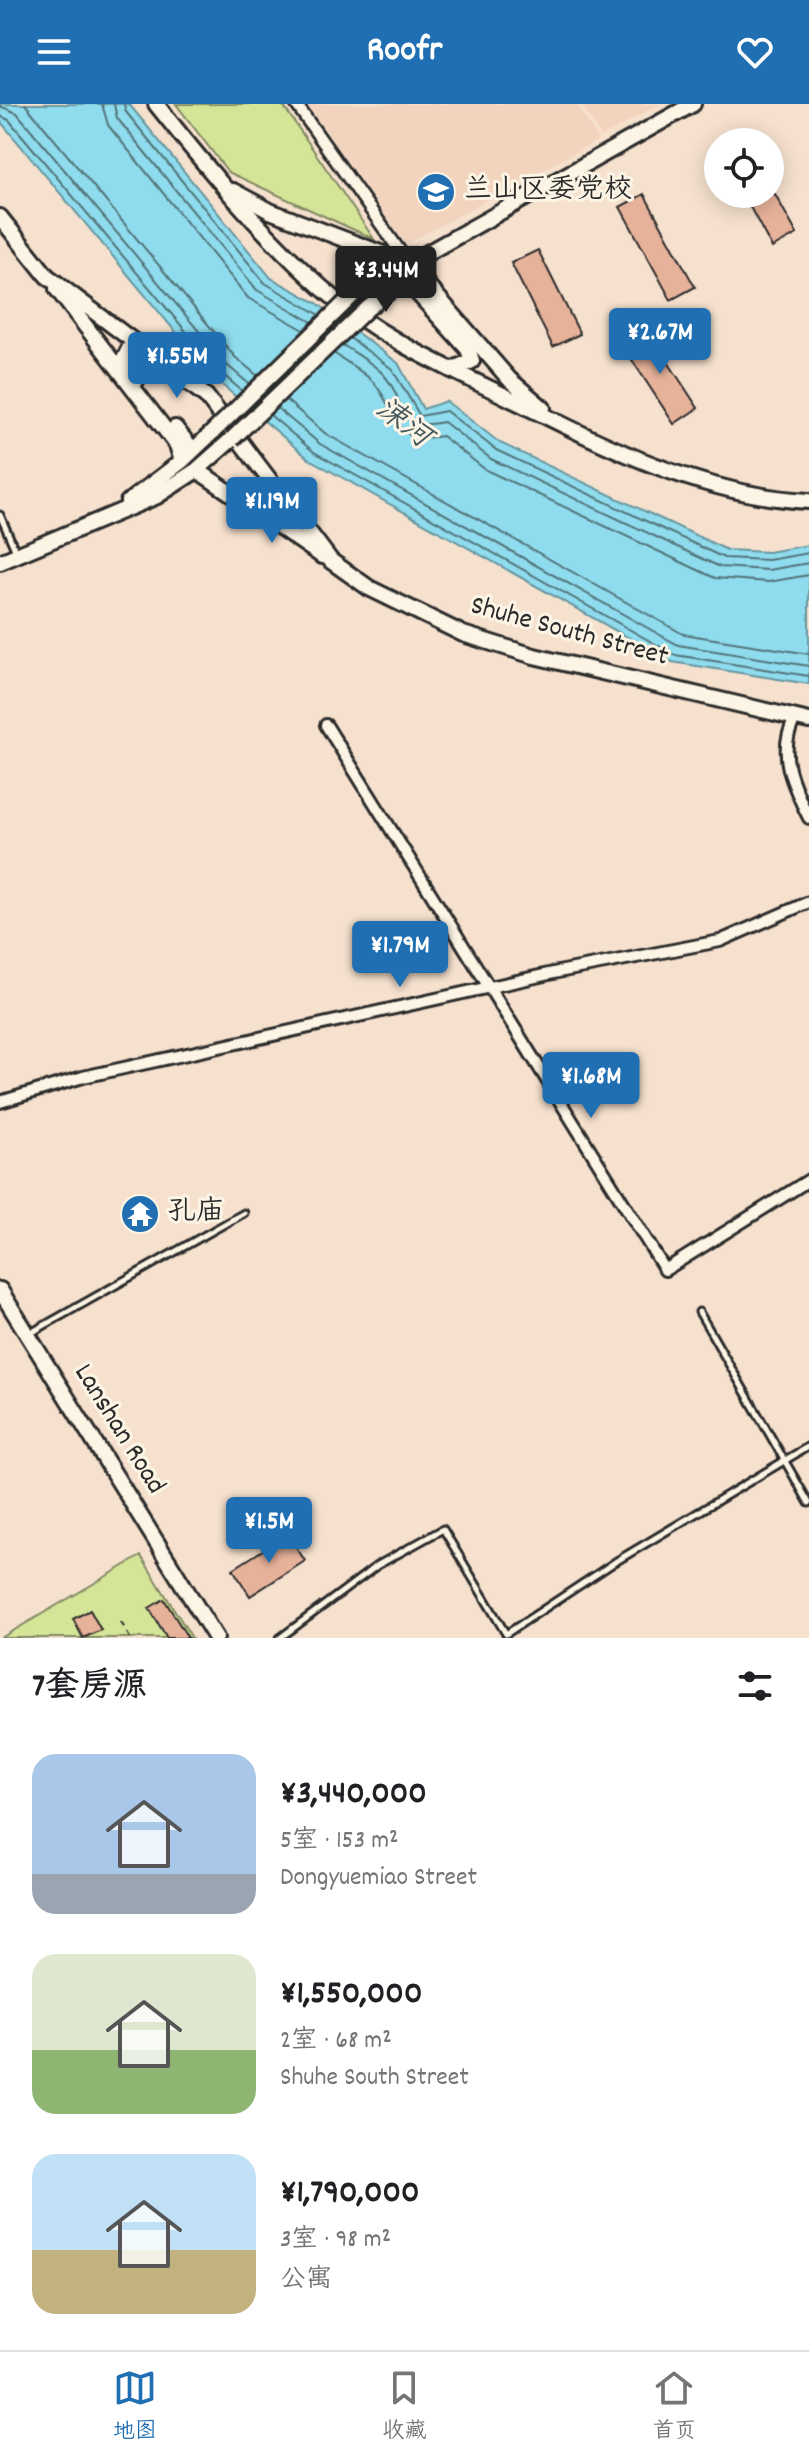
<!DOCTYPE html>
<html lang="zh">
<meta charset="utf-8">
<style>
body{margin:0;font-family:Dekko,"LXGW WenKai TC",sans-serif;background:#f6f6f6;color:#202124;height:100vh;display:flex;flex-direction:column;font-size:30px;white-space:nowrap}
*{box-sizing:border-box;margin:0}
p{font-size:26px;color:#757577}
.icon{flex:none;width:44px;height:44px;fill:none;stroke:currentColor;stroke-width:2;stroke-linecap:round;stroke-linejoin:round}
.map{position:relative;height:1534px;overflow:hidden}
.drawer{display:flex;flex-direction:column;background:#fff;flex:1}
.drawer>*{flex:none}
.fabs{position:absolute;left:704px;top:24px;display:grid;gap:16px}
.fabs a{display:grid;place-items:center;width:80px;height:80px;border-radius:50%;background:#fff;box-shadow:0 4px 20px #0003;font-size:40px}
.price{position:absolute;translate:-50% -68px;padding:0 18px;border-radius:8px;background:#1f6fb2;color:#fff;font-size:26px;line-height:52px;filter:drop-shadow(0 2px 4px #0008)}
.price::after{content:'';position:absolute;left:50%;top:48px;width:24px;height:18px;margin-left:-12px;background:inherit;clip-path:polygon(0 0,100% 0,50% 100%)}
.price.current{background:#222;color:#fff}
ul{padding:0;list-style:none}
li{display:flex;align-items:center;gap:24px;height:200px;padding:0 32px}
li span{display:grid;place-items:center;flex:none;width:224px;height:160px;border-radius:24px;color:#555}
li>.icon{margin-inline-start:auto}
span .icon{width:96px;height:96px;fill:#fffc;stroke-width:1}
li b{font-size:34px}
h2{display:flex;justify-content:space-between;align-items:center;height:96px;padding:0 32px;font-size:34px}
header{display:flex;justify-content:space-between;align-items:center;height:104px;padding:0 32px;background:#1f6fb2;color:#fff;font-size:36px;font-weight:800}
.menu{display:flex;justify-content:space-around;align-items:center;height:112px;border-top:2px solid #e0e0e0;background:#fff;font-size:22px;color:#757577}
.menu a{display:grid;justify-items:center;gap:4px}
.menu .current{color:#1f6fb2}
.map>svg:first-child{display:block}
.built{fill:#f2d3be}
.green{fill:#d5e598;stroke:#808862;stroke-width:2}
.water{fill:#8edced;stroke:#66959f;stroke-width:2}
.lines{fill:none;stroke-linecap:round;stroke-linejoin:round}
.shore{stroke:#537279;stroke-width:2}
.building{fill:#e7b29a;stroke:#2b2b2b;stroke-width:2}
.lane-casing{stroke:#2b2b2b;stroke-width:11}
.street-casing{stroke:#2b2b2b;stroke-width:16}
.secondary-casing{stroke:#2b2b2b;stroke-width:20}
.path{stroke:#2b2b2b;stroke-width:2;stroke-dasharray:6 6;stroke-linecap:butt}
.lane{stroke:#fcf5e5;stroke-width:5}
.street{stroke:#fcf5e5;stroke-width:10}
.secondary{stroke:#fcf5e5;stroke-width:14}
.secondary-bridge-casing{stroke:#2b2b2b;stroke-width:20;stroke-linecap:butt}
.secondary-bridge{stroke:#fcf5e5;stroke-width:14}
.labels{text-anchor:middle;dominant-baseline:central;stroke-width:6;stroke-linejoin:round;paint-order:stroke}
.poi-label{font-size:28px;fill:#2b2b2b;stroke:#fcf5e5;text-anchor:start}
.street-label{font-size:28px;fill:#2b2b2b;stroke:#fcf5e5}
.water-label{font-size:30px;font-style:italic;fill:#44575c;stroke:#fcf5e5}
</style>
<header><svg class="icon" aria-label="menu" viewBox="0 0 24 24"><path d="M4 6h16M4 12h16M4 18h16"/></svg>Roofr<svg class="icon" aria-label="heart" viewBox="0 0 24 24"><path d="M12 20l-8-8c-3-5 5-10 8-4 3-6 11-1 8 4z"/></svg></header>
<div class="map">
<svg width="809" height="1534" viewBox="0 0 809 1534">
<rect width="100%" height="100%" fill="#f6e1ce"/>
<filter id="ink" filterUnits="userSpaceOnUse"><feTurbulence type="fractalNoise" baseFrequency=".0125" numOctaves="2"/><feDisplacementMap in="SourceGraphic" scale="16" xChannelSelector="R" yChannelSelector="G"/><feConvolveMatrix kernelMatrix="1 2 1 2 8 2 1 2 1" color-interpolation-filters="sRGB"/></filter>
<g filter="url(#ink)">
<path class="built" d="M307,0h269l22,36 -192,104z
M581,0h79l-59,33z"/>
<path class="green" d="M176,0h106l92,135 -146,-67z
M141,1452l51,82h-191z"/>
<path class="water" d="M0,0h129l142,174 46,25 81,60 25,46 23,-8 54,42 227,107 41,2 41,-7v139l-137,-22 -363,-203 -95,-81 -214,-257z"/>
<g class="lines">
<path class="shore" d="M25,0l210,253 23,19
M102,0l6,21 140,173 56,32
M114,0l3,14 140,172 55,32
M124,0l2,8 139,171 55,32
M0,2l17,7 210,252 22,19
M0,12l9,4 211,252 22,19
M350,234l42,31 28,47 26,-5 50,39 228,108 44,2 41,-7
M343,241c13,9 30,18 41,30 27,31 6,57 60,47l47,37 229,108 48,3 41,-7
M334,249c13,10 31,19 41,31 25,31 15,61 67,52l44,34 229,108 53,4 41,-7
M286,296l40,34 357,200 126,20
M277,304l43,36 358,201 131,21
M270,311l44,37 361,203 134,21"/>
</g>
<path class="building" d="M644,90l51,93 -24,13 -51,-93z
M743,90h32l22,40 -25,14z
M538,146l42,84 -27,13 -42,-84z
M645,223l53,81 -24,16 -53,-81z
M288,1430l17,27 -55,35 -17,-27z
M164,1495l24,39h-21l-18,-30z
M90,1506l11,20 -18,8 -10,-19z"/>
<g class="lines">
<g class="lane-casing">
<path id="lane" d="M0,411l17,39
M699,1208l110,191
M29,1230l215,-121
M280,1534l98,-73 65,-36 63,105 109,-72 194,-116"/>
</g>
<g class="street-casing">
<path id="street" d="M296,0l108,153
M795,615c-19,33 -2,67 14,99
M326,621l339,545 144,-90
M0,998l83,-25 475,-105 162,-31 89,-39"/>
</g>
<g class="secondary-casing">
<path id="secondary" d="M156,0c51,64 104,129 166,184 59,51 118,76 187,110 94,47 193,98 300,103
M233,87l37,20 129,49
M0,113l47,59 159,120 125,165 38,27 94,46 71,22 275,65
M415,167l95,109 33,28
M405,175l63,70 4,12 -21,9
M57,185l120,156 5,16
M354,190l50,-37 18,-1 271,-152
M368,204l43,-34
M136,277l-11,-24 5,-10 12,-3
M175,324l17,21
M197,366l125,86
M128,398l54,-41 37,-35
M0,458l157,-66 40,-26 35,-31
M0,1186l216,348"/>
</g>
<path class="path" d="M121,1518l9,16"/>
<use href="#lane" class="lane"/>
<use href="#street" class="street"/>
<use href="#secondary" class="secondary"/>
<g class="secondary-bridge-casing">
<path id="secondary-bridge" d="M219,322l135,-132
M232,335l136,-131"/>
</g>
<use href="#secondary-bridge" class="secondary-bridge"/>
</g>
</g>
<defs>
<g id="school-disc" transform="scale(2)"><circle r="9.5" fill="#1f6fb2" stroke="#fcf5e5"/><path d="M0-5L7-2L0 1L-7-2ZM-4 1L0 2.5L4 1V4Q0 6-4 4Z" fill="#fff"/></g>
<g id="temple-disc" transform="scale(2)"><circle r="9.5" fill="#1f6fb2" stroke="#fcf5e5"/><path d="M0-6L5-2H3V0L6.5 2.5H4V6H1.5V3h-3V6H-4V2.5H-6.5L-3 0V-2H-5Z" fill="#fff"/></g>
</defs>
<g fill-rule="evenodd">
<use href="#school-disc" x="436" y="88"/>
<use href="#temple-disc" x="140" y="1110"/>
</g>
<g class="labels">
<g class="poi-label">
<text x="464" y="88">兰山区委党校</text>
<text x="168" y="1110">孔庙</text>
</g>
<g class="street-label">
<text transform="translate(569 529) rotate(15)">Shuhe South Street</text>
<text transform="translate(118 1326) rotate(58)">Lanshan Road</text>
</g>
<g class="water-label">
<text transform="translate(402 321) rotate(37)">涑河</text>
</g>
</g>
</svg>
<div class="fabs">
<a><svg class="icon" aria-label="locate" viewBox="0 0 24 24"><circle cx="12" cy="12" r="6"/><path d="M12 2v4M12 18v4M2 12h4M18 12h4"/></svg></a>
</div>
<b class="price current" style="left:386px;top:210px">¥3.44M</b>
<b class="price" style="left:660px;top:272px">¥2.67M</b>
<b class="price" style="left:177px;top:296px">¥1.55M</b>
<b class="price" style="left:272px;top:441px">¥1.19M</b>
<b class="price" style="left:400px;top:885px">¥1.79M</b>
<b class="price" style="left:591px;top:1016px">¥1.68M</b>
<b class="price" style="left:269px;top:1461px">¥1.5M</b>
</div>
<section class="drawer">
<h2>7套房源<svg class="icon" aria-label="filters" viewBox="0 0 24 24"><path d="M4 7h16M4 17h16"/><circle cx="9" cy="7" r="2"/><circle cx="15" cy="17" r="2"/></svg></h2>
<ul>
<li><span style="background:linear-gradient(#a9c7e8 75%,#9aa5b1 0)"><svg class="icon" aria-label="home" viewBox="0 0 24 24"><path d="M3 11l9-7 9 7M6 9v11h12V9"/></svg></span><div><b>¥3,440,000</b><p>5室 · 153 m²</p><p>Dongyuemiao Street</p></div></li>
<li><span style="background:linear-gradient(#dfe7d0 60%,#8fb573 0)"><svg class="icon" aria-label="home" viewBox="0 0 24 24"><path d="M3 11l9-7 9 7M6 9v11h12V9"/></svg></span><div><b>¥1,550,000</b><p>2室 · 68 m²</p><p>Shuhe South Street</p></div></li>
<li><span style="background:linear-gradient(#bfe0f5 60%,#c2b280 0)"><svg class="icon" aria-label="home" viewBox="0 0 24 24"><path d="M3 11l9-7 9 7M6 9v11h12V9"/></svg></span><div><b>¥1,790,000</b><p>3室 · 98 m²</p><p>公寓</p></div></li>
</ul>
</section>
<nav class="menu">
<a class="current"><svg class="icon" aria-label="map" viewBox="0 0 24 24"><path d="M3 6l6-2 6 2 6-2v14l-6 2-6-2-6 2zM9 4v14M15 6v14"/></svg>地图</a>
<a><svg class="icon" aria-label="saved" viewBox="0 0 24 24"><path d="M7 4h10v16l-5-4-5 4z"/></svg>收藏</a>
<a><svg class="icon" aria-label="home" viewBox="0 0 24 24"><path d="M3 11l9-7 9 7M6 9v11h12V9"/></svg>首页</a>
</nav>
